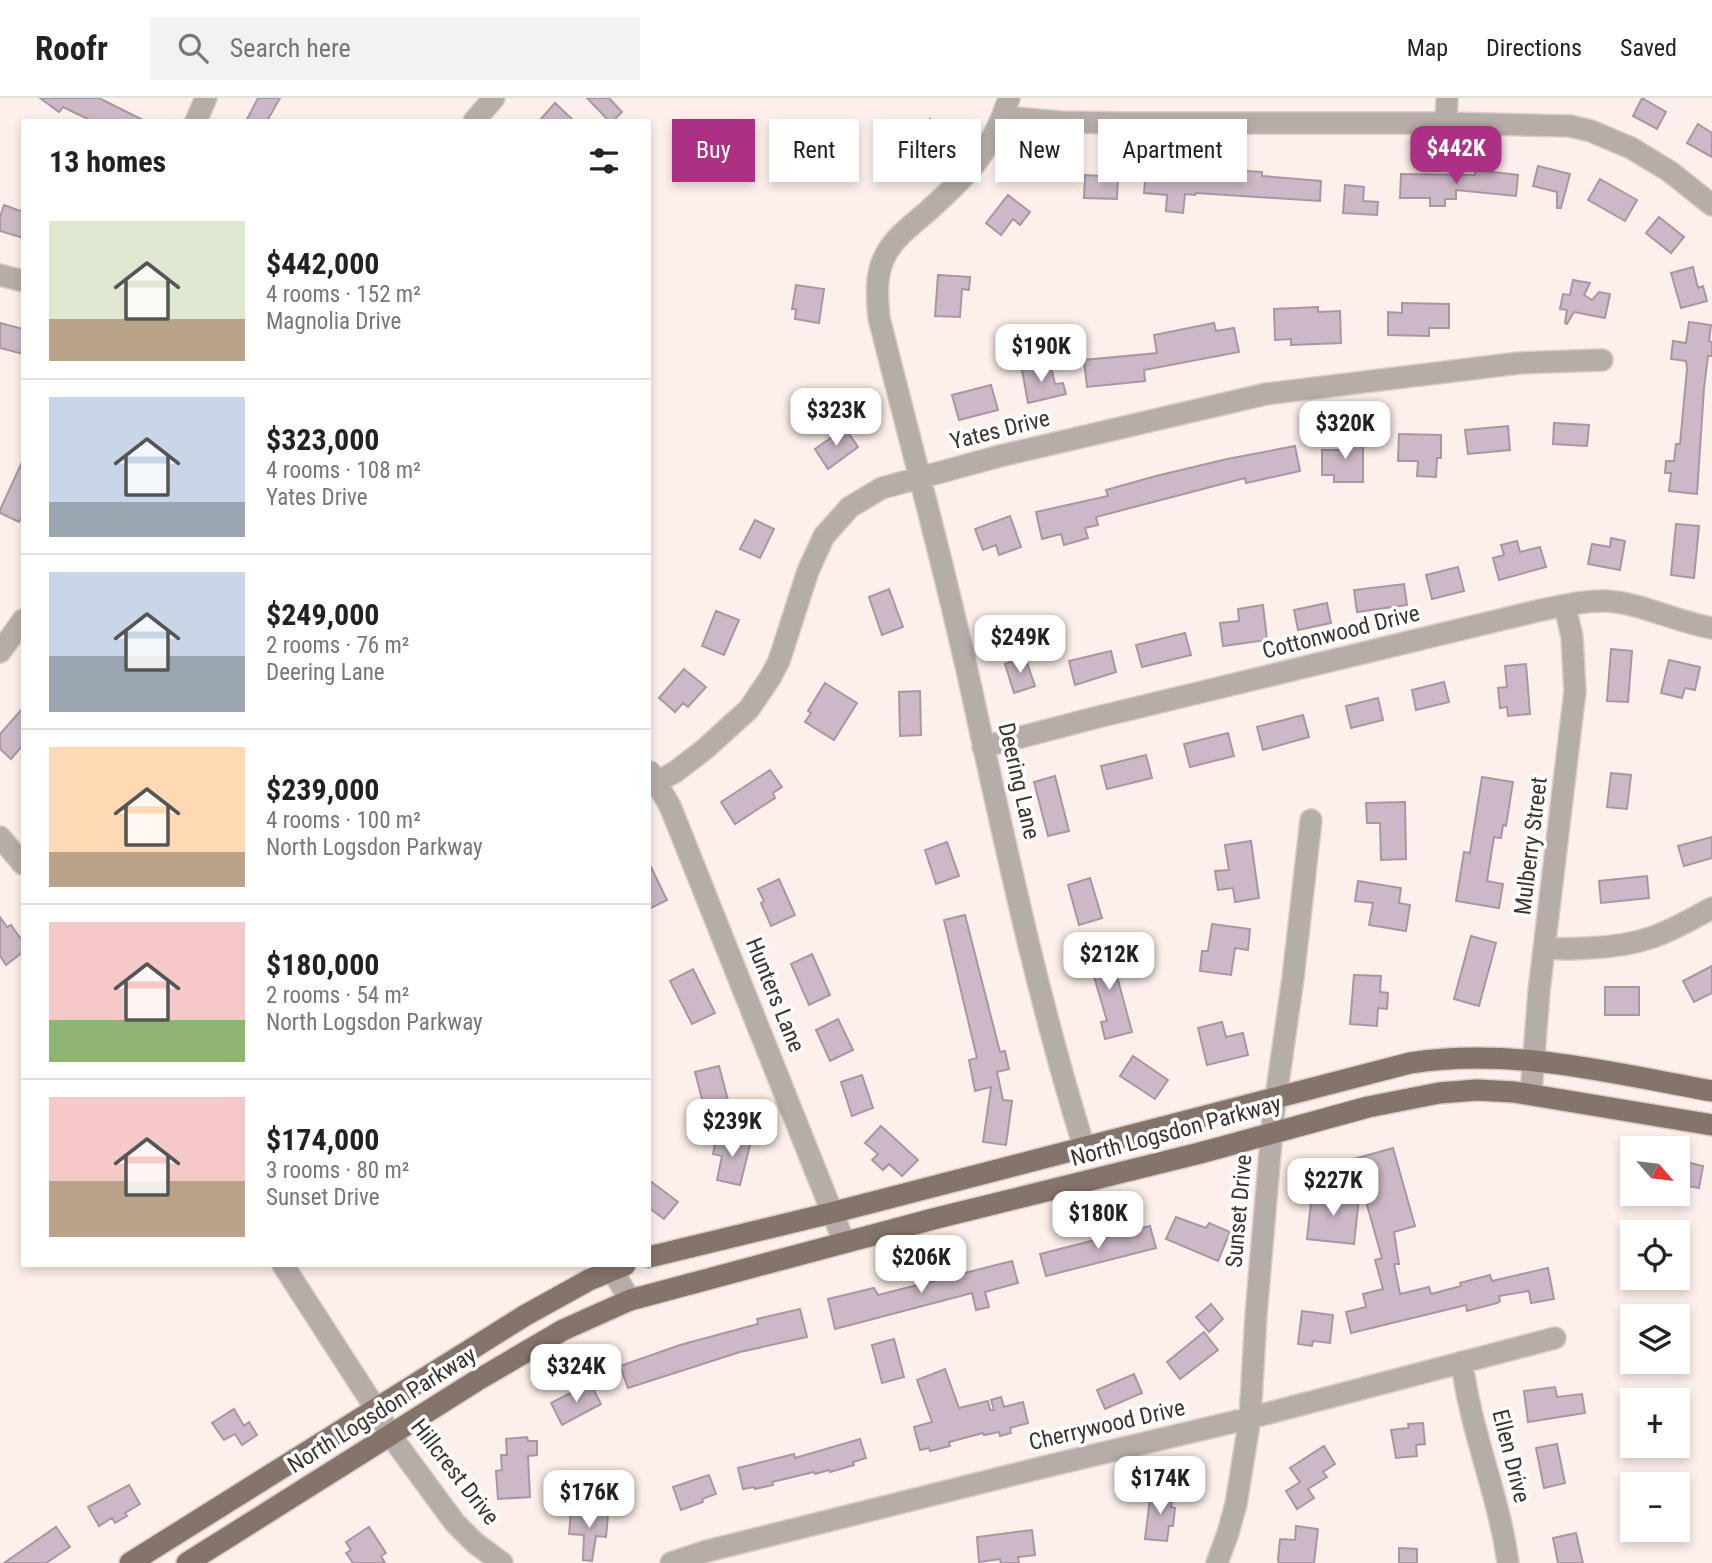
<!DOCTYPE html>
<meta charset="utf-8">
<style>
body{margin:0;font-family:"Roboto Condensed",sans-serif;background:#f2f2f2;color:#222;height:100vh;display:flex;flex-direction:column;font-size:26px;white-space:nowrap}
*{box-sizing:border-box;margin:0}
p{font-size:23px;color:#767676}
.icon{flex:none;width:38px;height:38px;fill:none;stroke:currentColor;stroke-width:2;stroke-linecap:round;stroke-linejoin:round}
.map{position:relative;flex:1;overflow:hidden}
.details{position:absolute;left:21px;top:21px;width:630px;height:1148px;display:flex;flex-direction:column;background:#fff;border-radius:0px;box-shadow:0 4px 10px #0003}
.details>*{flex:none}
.guide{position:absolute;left:672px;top:21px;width:665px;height:63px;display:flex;gap:14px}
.needle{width:46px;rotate:118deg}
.controls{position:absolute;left:1620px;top:1038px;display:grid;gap:14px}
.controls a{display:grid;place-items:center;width:70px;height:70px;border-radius:0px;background:#fff;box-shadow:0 4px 10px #0003;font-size:35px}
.price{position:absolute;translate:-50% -60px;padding:0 16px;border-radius:14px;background:#fff;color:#222;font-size:23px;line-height:46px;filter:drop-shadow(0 2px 4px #0008)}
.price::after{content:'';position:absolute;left:50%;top:42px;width:21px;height:16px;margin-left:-10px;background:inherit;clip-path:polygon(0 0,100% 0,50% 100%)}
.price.active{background:#ac3184;color:#fff}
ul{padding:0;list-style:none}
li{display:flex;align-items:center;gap:21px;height:175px;padding:0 28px}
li+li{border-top:2px solid #e0e0e0}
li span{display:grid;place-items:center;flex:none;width:196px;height:140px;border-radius:0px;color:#555}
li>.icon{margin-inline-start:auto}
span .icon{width:84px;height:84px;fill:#fffc;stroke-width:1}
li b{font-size:30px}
h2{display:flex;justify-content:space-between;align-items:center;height:84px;padding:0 28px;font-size:30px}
.chip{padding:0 24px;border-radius:0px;background:#fff;box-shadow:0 4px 10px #0003;font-size:24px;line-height:63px}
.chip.active{background:#ac3184;color:#fff}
header{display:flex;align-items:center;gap:42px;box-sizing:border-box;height:98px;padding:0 35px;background:#fff;border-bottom:2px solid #e0e0e0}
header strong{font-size:33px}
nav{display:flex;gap:38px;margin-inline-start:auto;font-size:24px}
.search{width:490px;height:63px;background:#f2f2f2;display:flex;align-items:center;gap:18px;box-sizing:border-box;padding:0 24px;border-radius:0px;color:#767676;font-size:26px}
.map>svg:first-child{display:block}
.building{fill:#ccb8c6;stroke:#a996a3;stroke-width:2}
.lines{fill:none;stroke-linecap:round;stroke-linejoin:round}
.minor-casing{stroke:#dacdc8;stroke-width:24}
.major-casing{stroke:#dacdc8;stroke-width:24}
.minor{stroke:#b7ada8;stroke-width:21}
.major{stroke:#85746b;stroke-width:21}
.labels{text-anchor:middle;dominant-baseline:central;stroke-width:7;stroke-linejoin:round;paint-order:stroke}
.street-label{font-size:23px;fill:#3c332f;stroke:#fff}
</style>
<header>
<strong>Roofr</strong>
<div class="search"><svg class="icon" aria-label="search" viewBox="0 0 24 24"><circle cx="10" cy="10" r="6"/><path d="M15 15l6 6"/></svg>Search here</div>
<nav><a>Map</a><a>Directions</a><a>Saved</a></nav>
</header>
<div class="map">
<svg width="1712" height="1465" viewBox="0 0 1712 1465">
<rect width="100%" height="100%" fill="#fdefe9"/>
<path class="building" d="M40,0h59l46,23h-53l-29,-14 -4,5z
M258,0h22l-13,23h-21z
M587,0h22l13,14 -9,9h-4z
M1642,0l24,14 -9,17 -24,-13z
M555,5l19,18h-35z
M930,21l16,16 -16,16 3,3 -10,9 -4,-4 -11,11 -15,-15 9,-9 -5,-5 12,-12 6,6z
M1698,26l14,9v24l-25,-14z
M1538,68l32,8 -9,34h-4v-16l-24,-6z
M1146,71l65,6 1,-6 50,3v4l59,5 -1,20 -124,-8 -1,2 -10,-1 -2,19 -17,-2 1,-16 -23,-2z
M1475,72l43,5 -2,21 -60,-6v9h-11v7h-15v-8h-30l1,-24 74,1z
M1085,77l33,2 -1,22 -33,-1z
M1600,81l37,21 -12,21 -37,-21z
M1345,87l19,2 -1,14 15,1 -1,13 -34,-2z
M1008,97l22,17 -10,13 -7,-6 -12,16 -15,-12z
M4,107l19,7v26l-23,-7v-14z
M1659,119l25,20 -13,16 -25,-20z
M1693,169l5,21 5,-2 4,15 -26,7 -10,-35z
M938,177l32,2 -1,13 -7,-1 -2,28 -25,-1z
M1573,182l17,3 -6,12 8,5 7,-8 11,2 -5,24 -31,-6 -7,12 -2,-1 2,-13 -7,-1 3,-15 7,1z
M796,187l28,4 -5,34 -24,-4 1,-10h-4z
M1402,205l47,1v24h-20v8l-41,-1v-23l14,1z
M1318,209v5l22,-1 1,32 -50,2v-6l-16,1 -1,-31z
M1689,224l22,3 -2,16 3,1v14h-4l-4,32 -7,106 -28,-3 2,-18h-6l1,-12h8l2,-17h4l7,-75 -1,-8 -15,-2 2,-18 13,2z
M0,225l23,6v25l-23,-6z
M1214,225l2,8 18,-3 5,24 -95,18 1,11 -58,6 -3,-27 73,-7 -3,-18z
M1050,265l5,21 8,-1 3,11 -38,9 -6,-33z
M991,287l7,25 -39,10 -7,-25z
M1554,325l35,2 -2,21 -34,-2z
M1508,328l2,24 -42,4 -3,-24z
M845,330l13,19 -30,22 -13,-20z
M1399,336l42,1v23h-4l-1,19 -19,-1 1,-15h-20z
M1339,341h24v43h-29v-7h-12v-25h17z
M1295,348l5,25 -54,12 -1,-5 -149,39 2,8 -13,3 3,10 -24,7 -3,-11 -19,5 -6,-27 72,-16 -2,-6 50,-14 71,-17z
M23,362v55l-4,7 -19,-9v-3z
M1010,418l11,31 -22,8 -3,-10 -13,5 -8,-21z
M755,422l19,9 -14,29 -20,-9z
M1676,426l23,2 -5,52 -23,-3z
M1611,440l14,3 -5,29 -32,-6 4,-20 18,3z
M1517,443l3,11 20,-5 6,20 -47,13 -6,-22 11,-3 -3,-10z
M1458,469l6,24 -32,8 -6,-24z
M1404,486l3,21 -50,7 -3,-22z
M889,491l14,38 -21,8 -13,-38z
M1327,505l4,20 -33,7 -4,-20z
M1263,507l4,35 -44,6 -3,-23 19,-2 -1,-12z
M716,513l23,9 -15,35 -22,-9z
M1185,535l6,22 -49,12 -6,-22z
M1611,551l21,2 -4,51 -21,-1z
M1111,553l5,21 -41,13 -6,-24z
M1025,559l10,29 -21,7 -9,-29z
M1669,562l31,7 -5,23 -10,-2 -3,10 -21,-5z
M1526,566l4,50 -22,2 -1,-9 -7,1 -2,-20 9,-1 -2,-21z
M684,571l22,18 -18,20 -5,-4 -8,9 -16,-14z
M1444,584l5,20 -33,8 -4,-20z
M825,585l32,20 -23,37 -29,-18 6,-9 -3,-2z
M920,593l1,44 -21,1 -1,-44z
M1378,600l5,22 -32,8 -5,-22z
M23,610v37l-12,14 -11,-10v-15z
M1303,617l6,22 -46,13 -6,-23z
M1228,635l6,23 -44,11 -6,-23z
M1146,657l6,23 -45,11 -6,-23z
M770,672l12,17 -9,6 2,5 -40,26 -14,-22z
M1611,675l20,2 -4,34 -20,-2z
M1055,678l14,55 -21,5 -14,-54z
M1482,679l31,5 -7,44 -3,-1 -2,13 -7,-1 -7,44 16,3 -4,24 -43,-7 8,-49 6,1z
M1405,704l1,57 -25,1 -1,-37h-13l-1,-20z
M1712,739v21l-28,8 -6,-20z
M1251,743l8,57 -24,4 -2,-14 -15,2 -3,-19 14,-1 -4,-25z
M947,744l12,34 -23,8 -11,-34z
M649,765l18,37 -18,9z
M1647,778l2,22 -48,5 -2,-22z
M1090,780l12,40 -23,7 -11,-40z
M779,781l16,36 -24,11 -10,-23 3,-2 -6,-12z
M1358,783l43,7 -2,15 11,2 -4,26 -37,-6 4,-22 -18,-2z
M965,817l35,137 5,-1 4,18 -12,3 6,28 9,1 -6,44 -23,-3 8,-55 -16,4 -6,-31 8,-2 -33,-138z
M0,819l7,10 4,-2 12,17v10l-17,13 -6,-9z
M1212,826l38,5 -2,21 -13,-2 -4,27 -31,-4 2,-20h6z
M1471,838l25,7 -17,63 -25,-7z
M1108,845l24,89 -27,7 -4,-17 6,-1 -21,-72z
M812,856l18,41 -21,10 -18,-41z
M1712,868v27l-18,9 -11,-21z
M693,871l22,44 -23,11 -22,-43z
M1354,877l27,1 -1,16 8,1 -1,16 -9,-1 -1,18 -27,-2z
M1605,889h34v28h-34z
M838,921l15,31 -23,11 -14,-31z
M1222,924l4,15 17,-4 5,22 -41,10 -9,-37z
M1133,958l35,24 -13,19 -35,-23z
M719,968l10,38 -24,7 -10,-39z
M862,977l11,33 -21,8 -11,-34z
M881,1028l37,34 -16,16 -13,-12 -6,6 -11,-10 6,-6 -13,-11z
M725,1037l26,6 -11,44 -23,-5 5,-24 -9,-2 3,-15 8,2z
M1393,1050l22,78 -21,6 5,32h-5l6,30 29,-7 2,7 30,-8 -1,-3 30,-8 2,6 56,-13 6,31 -23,4 -2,-12 -30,5 1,5 -3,2 -30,8 -1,-6 -115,28 -5,-21 20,-5 -3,-13 20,-5 -8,-29 7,-2 -28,-99z
M1678,1062l25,6 -4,22 -16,-3v-2l-5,-1z
M649,1082l29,22 -14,17 -15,-11z
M1312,1095l47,5 -5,46 -47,-5z
M1176,1119l30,11 3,-5 21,9 -12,29 -52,-22z
M1150,1128l6,22 -110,28 -6,-22z
M1012,1163l6,22 -33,9 4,15 -13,3 -4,-17 -137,36 -7,-30 46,-11 4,7z
M1211,1206l12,15 -14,13 -13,-15z
M800,1211l7,28 -67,15 -112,36 -8,-22 60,-21 78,-21 -1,-5z
M1302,1213l31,4 -3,28 -17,-2 -1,5 -14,-2z
M1204,1234l14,18 -38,29 -13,-17z
M894,1241l10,38 -22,6 -10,-38z
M945,1271l14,39 29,-7 2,9h4l-3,-10 10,-3 3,10 19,-5 5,21 -18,5 1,5 -11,3 -1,-4 -15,3 -1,-2 -34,9 1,4 -20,5 -1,-3 -9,2 -6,-23 18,-5 -15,-42z
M1134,1276l8,19 -37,16 -8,-19z
M590,1285l11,21 -39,21 -11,-22z
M1555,1289l2,10 25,-3 3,19 -57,9 -4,-31z
M234,1311l10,17 5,-4 8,13 -15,10 -7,-11 -11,6 -12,-17z
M1423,1325l2,21 -9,1 1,11 -21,2 -5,-28 18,-2 -1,-4z
M527,1339l1,4h9v14l-9,1 2,41 -32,2 -2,-28 6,-1 -1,-15h6l-1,-16z
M860,1341l6,19 -13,4 1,3 -24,7 -1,-2 -14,4 -1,-2 -42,10 1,3 -18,4 -1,-2 -11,2 -5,-21 56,-14 1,4z
M1557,1346l8,39 -21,5 -8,-40z
M1324,1348l11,18 -12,8 4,5 -19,12 6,9 -17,11 -11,-18 14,-9 -10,-14z
M709,1377l7,19 -14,5 1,3 -22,8 -8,-23z
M129,1387l11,19 -15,9 2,3 -12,7 -3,-5 -13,8 -11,-19z
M1151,1392l22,2 -2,15 4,1 -2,18h-4l-2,15 -22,-2z
M571,1414l37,3 -2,22 -10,-1 -4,25 -9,-1 1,-25 -15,-1z
M1296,1428l22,3 -4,34h-35l-1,-3 2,-21 15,1z
M56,1429l14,20 -24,16h-42z
M369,1429l17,26 -5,3 4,7h-32l-7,-10 5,-3 -5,-8z
M1032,1432l3,25 -17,2 1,6h-18l-1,-4 -21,3 -2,-25z
M1576,1435l7,30h-25l-5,-25z
M1399,1450l18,1v14h-18z"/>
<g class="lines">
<g class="minor-casing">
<path id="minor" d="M1009,0c-17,53 -41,77 -81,113 -15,13 -33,26 -42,43 -11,20 -9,42 -7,64 34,135 71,270 100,407 31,141 62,284 105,422
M1003,19l58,5 62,1h323l124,3 21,5 40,17 38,23 43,34
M196,23l10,-23
M474,23l20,-23
M1446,25l1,-25
M0,177l23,6
M0,554l23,-32
M983,649l115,-30 443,-107c21,-4 43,-10 65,-9 36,2 70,21 106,27
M650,674l20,34 174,436
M649,688l26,-14 30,-23 44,-40 21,-31 9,-17 29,-90 16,-35 26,-29 32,-19 118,-32 266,-62 253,-31 83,-3
M0,739l23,27
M1545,849c14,3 28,2 43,1 54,-2 78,-14 124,-40
M1531,996l8,-103 36,-300 -3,-54 -7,-31
M283,1167l93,144 15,27 64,87 20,20 27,20
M609,1167l21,35
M1462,1264c8,68 37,133 46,201
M671,1465l36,-12 337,-84 206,-49 305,-80
M1217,1465l11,-30 8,-29 14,-86 6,-103 17,-197 20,-140 18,-158"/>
</g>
<g class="major-casing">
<path id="major" d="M649,1159l182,-44 579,-150c103,-16 201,10 302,28
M130,1465l394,-247 65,-36 36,-15
M187,1465l289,-182 87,-51 67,-30 303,-81 267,-66 168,-46 71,-14 38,-3 37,2 198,33"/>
</g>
<use href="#minor" class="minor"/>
<use href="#major" class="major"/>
</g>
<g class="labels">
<g class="street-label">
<text transform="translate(1000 332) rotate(-14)">Yates Drive</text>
<text transform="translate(1341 534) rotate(-14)">Cottonwood Drive</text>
<text transform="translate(1019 683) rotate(77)">Deering Lane</text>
<text transform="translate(1531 748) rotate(-83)">Mulberry Street</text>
<text transform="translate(775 897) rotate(68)">Hunters Lane</text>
<text transform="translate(1176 1033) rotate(-15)">North Logsdon Parkway</text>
<text transform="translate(1239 1113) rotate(-85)">Sunset Drive</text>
<text transform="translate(382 1312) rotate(-32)">North Logsdon Parkway</text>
<text transform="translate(1107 1327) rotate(-13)">Cherrywood Drive</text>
<text transform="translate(1511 1358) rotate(76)">Ellen Drive</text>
<text transform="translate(455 1374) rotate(52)">Hillcrest Drive</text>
</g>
</g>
</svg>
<div class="controls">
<a><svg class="needle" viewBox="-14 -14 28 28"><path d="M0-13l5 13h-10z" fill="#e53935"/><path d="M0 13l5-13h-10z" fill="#767676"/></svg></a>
<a><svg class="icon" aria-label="locate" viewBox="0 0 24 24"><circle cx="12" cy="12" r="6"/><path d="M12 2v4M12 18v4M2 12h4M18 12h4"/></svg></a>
<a><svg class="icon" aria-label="layers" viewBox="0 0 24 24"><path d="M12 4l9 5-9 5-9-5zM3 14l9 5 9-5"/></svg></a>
<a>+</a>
<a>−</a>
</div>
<b class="price active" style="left:1456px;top:88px">$442K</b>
<b class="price" style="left:1041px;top:286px">$190K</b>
<b class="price" style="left:836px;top:350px">$323K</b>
<b class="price" style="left:1345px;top:363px">$320K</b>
<b class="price" style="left:1020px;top:577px">$249K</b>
<b class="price" style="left:1109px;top:894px">$212K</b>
<b class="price" style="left:732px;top:1061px">$239K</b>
<b class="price" style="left:1333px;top:1120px">$227K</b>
<b class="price" style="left:1098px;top:1153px">$180K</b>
<b class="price" style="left:921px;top:1197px">$206K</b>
<b class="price" style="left:576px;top:1306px">$324K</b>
<b class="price" style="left:1160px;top:1418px">$174K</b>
<b class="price" style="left:589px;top:1432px">$176K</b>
<div class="guide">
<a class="chip active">Buy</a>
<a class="chip">Rent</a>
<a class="chip">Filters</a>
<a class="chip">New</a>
<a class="chip">Apartment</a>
</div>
<section class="details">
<h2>13 homes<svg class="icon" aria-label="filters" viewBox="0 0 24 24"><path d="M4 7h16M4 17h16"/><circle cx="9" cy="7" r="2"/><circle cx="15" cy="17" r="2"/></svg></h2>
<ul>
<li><span style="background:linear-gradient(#dfe7d0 70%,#b9a48a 0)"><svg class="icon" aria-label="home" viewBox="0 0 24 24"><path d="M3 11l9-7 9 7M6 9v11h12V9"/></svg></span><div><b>$442,000</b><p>4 rooms · 152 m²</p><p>Magnolia Drive</p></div></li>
<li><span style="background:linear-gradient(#c9d6e8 75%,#9aa5b1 0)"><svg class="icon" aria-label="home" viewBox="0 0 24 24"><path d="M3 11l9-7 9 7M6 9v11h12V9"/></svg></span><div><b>$323,000</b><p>4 rooms · 108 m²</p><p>Yates Drive</p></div></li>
<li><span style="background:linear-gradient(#c9d6e8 60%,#9aa5b1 0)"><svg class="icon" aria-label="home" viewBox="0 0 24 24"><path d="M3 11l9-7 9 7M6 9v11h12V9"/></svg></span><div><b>$249,000</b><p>2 rooms · 76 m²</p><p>Deering Lane</p></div></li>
<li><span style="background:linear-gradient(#ffd9b3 75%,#b9a48a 0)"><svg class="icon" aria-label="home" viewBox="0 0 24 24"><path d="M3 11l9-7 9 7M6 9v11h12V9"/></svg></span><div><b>$239,000</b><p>4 rooms · 100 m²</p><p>North Logsdon Parkway</p></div></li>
<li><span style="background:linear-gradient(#f6c9c9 70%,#8fb573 0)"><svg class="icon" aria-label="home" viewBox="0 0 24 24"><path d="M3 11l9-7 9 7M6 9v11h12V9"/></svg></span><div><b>$180,000</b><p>2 rooms · 54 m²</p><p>North Logsdon Parkway</p></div></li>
<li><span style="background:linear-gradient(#f6c9c9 60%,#b9a48a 0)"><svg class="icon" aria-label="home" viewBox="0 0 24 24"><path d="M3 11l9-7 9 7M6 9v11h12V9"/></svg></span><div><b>$174,000</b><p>3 rooms · 80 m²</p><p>Sunset Drive</p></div></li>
</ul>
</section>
</div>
